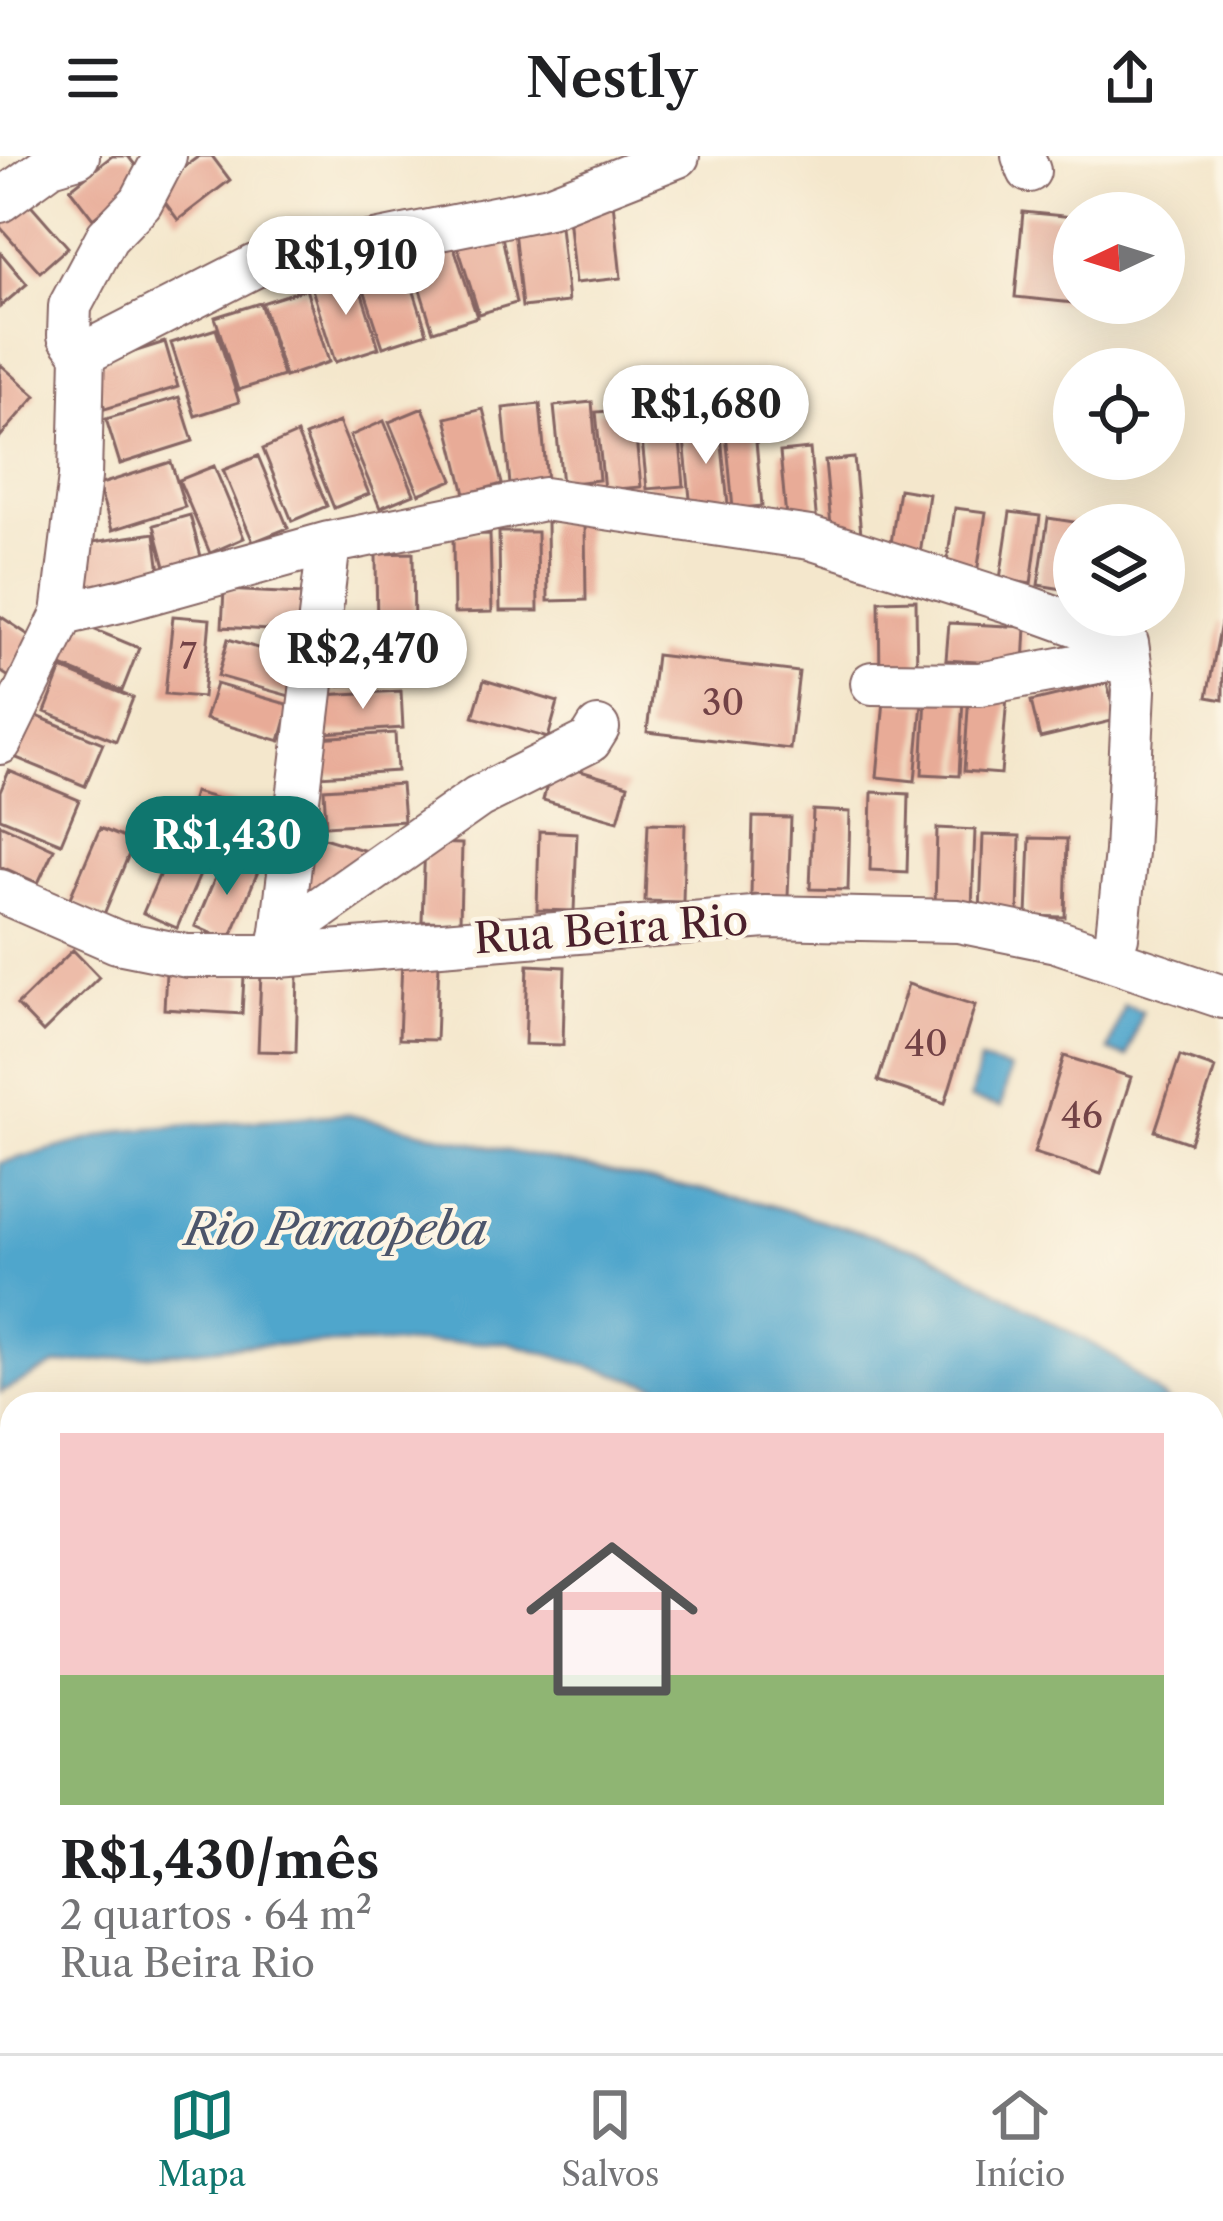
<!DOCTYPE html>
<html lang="pt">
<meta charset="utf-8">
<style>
body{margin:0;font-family:"Libre Caslon Text",serif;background:#f6f6f6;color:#202124;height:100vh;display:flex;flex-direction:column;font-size:45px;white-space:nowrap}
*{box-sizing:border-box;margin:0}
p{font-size:39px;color:#757577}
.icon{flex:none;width:66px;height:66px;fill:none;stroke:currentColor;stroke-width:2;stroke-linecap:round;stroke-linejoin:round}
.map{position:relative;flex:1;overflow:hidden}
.panel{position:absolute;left:0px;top:1236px;width:1224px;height:663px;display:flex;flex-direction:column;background:#fff;border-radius:36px 36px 0 0;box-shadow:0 12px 48px #0002}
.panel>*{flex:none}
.needle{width:78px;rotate:266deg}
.tools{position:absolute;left:1053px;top:36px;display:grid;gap:24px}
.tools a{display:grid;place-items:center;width:132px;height:132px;border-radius:50%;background:#fff;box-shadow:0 12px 48px #0002;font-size:60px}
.price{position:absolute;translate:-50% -102px;padding:0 27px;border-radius:42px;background:#fff;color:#222;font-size:39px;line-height:78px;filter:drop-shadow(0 3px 6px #0008)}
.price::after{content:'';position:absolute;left:50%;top:72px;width:36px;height:27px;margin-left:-18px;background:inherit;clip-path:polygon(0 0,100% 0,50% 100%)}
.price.on{background:#0f766e;color:#fff}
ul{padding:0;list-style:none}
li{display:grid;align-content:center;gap:24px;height:636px;padding:0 60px}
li+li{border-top:3px solid #e0e0e0}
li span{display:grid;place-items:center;height:372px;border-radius:0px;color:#555}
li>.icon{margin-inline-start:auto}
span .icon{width:216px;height:216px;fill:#fffc;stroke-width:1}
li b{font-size:51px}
header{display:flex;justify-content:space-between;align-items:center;height:156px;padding:0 60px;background:#fff;font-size:54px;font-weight:600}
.tabs{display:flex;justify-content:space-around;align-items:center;height:168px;border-top:3px solid #e0e0e0;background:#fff;font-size:33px;color:#757577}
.tabs a{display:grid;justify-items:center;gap:6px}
.tabs .on{color:#0f766e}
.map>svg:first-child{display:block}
.water{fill:#4fa6cc;stroke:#4c627c;stroke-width:3}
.building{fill:#e8ab97}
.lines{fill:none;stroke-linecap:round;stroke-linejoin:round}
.minor-casing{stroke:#866563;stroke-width:46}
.minor{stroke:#fff;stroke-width:42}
.labels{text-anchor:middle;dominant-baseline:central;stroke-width:9;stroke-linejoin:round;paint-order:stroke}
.number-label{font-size:36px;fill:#724246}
.street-label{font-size:42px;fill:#4a1f2b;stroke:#fcf5e5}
.water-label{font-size:45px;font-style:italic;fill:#4c556b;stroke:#fcf5e5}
</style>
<header><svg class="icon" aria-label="menu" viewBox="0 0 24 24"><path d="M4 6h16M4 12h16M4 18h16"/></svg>Nestly<svg class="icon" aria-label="share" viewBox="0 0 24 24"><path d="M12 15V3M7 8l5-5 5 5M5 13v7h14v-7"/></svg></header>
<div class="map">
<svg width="1223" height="1897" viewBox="0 0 1223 1897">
<rect width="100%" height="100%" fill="#fcf5e5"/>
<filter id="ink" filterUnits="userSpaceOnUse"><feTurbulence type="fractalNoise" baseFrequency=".00833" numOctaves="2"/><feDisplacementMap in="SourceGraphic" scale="24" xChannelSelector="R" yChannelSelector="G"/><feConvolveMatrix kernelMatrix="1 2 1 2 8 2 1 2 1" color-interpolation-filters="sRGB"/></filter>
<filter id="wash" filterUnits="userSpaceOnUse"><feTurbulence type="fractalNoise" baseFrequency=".004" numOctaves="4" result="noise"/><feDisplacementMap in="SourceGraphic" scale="48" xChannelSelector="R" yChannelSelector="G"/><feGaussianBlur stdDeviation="2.7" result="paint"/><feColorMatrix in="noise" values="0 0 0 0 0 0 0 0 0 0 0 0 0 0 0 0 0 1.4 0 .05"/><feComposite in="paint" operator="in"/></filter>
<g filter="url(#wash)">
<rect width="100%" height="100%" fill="#f4e7cc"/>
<path class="water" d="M1124,849l18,6 -15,46 -19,-6z
M980,905l30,8 -9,38 -31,-8z
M345,958l172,39 242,49 171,51 180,101 61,50h-454l-210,-62 -261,3 -191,20 -55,28v-230l125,-33z
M1212,1281l11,9v280l-11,-10z"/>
<g id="blocks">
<path class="building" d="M112,0h16l17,22 -52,41 -23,-30z
M199,0h13l18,24 -52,40 -23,-31z
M25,42l43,49 -28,25 -40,-45v-8z
M613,46l8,76 -46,5 -8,-77z
M1023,56l51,5v86l-59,-6z
M560,70l8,76 -46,5 -8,-77z
M500,71l16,76 -37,11 -23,-73z
M453,88l24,73 -44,14 -23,-73z
M0,96l27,32 -27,23z
M404,104l23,73 -44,14 -24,-73z
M356,119l23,73 -44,14 -23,-73z
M306,133l23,73 -44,15 -23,-74z
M260,147l23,73 -45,14 -23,-73z
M216,173l23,73 -44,14 -24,-73z
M165,186l13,45 -73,22 -13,-44z
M0,208l36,32 -36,41z
M179,241l14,44 -73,23 -14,-45z
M592,246l7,78 -37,4 -8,-78z
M540,248l7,78 -37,3 -7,-77z
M677,251l7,79 -37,3 -8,-78z
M423,252l30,72 -34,14 -30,-72z
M483,253l19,75 -37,10 -19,-76z
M633,253l8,78 -37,3 -8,-78z
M384,265l30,73 -34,14 -30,-72z
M339,266l30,72 -35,14 -29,-72z
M720,270l8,79 -37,3 -8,-78z
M755,275l7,75 -29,3 -7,-76z
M297,278l30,72 -35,15 -29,-72z
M810,293l7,76 -30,3 -7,-76z
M258,300l30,72 -35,14 -30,-72z
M854,302l7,76 -29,3 -7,-76z
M171,306l14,45 -73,23 -14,-45z
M214,310l30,72 -34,15 -31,-73z
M899,333l30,5 -10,67 -30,-4z
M955,352l31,4 -10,68 -31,-5z
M1010,356l30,4 -9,68 -31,-5z
M190,359l13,49 -36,10 -13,-49z
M1048,362l26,4v32l-5,36 -31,-5z
M547,366h38l1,78 -38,1z
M499,376h38l1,79h-38z
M155,377l6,47 -75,11 -7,-47z
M490,378l2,78 -38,1 -1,-78z
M413,397l1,79h-37l-1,-78z
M224,434l77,4 -2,38 -77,-5z
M916,444l1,78 -37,1 -1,-78z
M0,460l33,22 -24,39 -9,-6z
M173,460l37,3 -7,78 -38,-3z
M69,463l70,29 -17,43 -70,-29z
M949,467l77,4 -2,38 -78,-5z
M1221,467h2v77l-16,-3z
M228,483l75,23 -10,35 -75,-21z
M407,488l2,37 -78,5 -2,-37z
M656,499l143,17 -9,77 -143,-17z
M62,513l71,29 -17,43 -71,-29z
M484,524l74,22 -10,36 -75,-21z
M1107,527l9,37 -76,18 -9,-37z
M216,528l74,21 -10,36 -75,-22z
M401,535l2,37 -78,5 -3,-38z
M969,537l38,3 -6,78 -37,-3z
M926,540l37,2 -4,78 -37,-2z
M884,544l38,3 -7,78 -38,-4z
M32,558l71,29 -18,43 -71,-29z
M395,577l2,38 -78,5 -2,-38z
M553,607l75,22 -10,36 -75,-21z
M9,615l70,29 -18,43 -61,-25v-26z
M401,628l3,37 -78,5 -2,-37z
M194,636l75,21 -11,36 -74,-22z
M872,636l37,2 -2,78 -37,-2z
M813,654l37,2 -2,78 -38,-1z
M753,661l38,1 -3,79 -37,-2z
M648,667l37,1 -2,78 -38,-1z
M0,668l54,25 -16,34 -38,-17z
M100,672l34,14 -30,72 -35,-14z
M937,672l38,2 -3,78 -37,-1z
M301,675l75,23 -70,46z
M539,675l38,2 -3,78 -37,-1z
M983,679l37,1 -2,79 -38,-2z
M1030,682l37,1 -2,78 -38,-1z
M174,685l34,15 -31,72 -34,-15z
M425,687l37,1 -2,78 -38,-1z
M225,698l34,15 -30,72 -34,-15z
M73,794l26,27 -56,55 -26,-27z
M402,804l37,2 -3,78 -37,-1z
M528,809l37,2 -2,78 -38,-1z
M166,816l78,4 -2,38 -78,-5z
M261,817l37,1 -2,78 -38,-1z
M908,828l67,21 -30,98 -67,-22z
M1064,900l67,21 -30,97 -67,-21z
M1180,900l35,12 -25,75 -35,-12z"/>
</g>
</g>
<g filter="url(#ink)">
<use href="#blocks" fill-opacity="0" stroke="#866563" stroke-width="3"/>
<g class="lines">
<g class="minor-casing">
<path id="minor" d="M1023,0l6,15
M0,45l51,-37 27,-8
M83,198l-14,-19 1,-29 37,-69 34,-35 24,-46
M63,458l61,-14 205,-57 215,-44 266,39 217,69 100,36 7,47 -8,162 -9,85 -7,22
M872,527l108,1 149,-28
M0,587l63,-129 17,-137 3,-123 172,-88 294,-59 129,-51
M0,735l117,51 70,14h92l487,-39 192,4 98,20 167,56
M281,780l197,-139 112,-56 8,-13
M279,800l50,-413"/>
</g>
<use href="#minor" class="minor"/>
</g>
</g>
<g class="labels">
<g class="number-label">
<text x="188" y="500">7</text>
<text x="723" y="546">30</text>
<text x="926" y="887">40</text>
<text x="1082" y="959">46</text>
</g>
<g class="street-label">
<text transform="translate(611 773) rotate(-4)">Rua Beira Rio</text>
</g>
<g class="water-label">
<text x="336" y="1073">Rio Paraopeba</text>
</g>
</g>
</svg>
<div class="tools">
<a><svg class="needle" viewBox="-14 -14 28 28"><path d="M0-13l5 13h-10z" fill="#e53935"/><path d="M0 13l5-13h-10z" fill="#757577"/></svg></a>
<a><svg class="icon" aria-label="locate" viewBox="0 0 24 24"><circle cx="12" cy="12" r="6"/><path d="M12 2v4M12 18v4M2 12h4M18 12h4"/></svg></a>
<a><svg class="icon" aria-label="layers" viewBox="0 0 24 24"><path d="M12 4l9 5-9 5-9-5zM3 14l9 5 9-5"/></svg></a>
</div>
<b class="price" style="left:346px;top:162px">R$1,910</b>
<b class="price" style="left:706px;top:311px">R$1,680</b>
<b class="price" style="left:363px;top:556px">R$2,470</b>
<b class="price on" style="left:227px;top:742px">R$1,430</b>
<section class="panel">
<ul>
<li><span style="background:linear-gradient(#f6c9c9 65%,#8fb573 0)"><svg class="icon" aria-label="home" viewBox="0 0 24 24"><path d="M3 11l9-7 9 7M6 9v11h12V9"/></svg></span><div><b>R$1,430/mês</b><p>2 quartos · 64 m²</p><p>Rua Beira Rio</p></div></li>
</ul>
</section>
</div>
<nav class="tabs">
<a class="on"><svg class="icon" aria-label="map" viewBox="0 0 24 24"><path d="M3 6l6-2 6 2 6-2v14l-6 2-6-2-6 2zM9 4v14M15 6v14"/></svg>Mapa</a>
<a><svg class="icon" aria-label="saved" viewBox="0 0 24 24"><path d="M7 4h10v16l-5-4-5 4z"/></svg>Salvos</a>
<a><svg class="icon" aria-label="home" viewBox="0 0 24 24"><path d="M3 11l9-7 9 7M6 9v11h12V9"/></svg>Início</a>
</nav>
